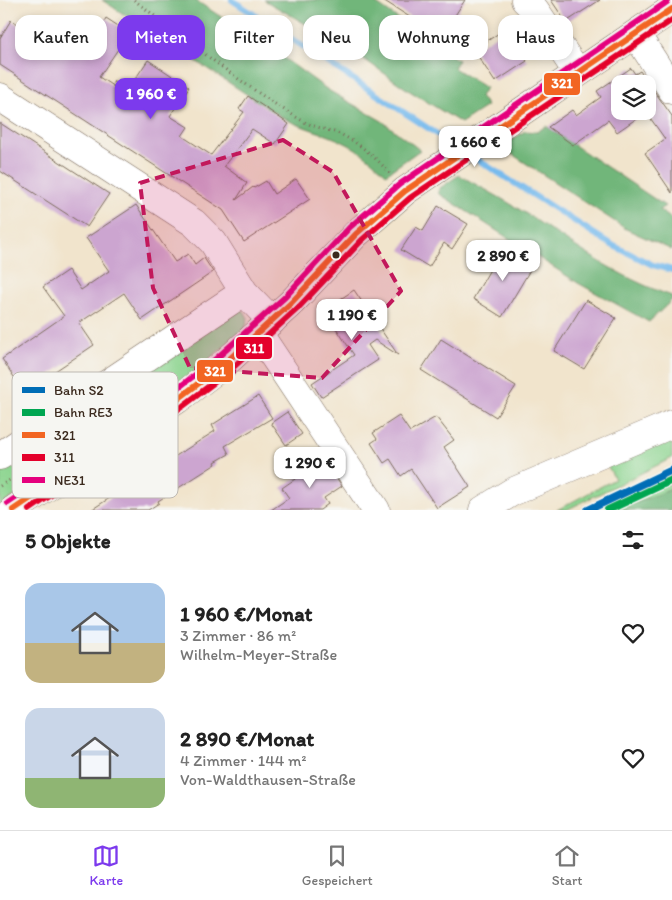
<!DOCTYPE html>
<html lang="de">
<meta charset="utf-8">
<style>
body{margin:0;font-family:Itim,sans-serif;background:#f2f2f2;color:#222;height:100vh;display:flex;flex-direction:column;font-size:19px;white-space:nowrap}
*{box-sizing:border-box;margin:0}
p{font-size:16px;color:#767676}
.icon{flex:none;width:28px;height:28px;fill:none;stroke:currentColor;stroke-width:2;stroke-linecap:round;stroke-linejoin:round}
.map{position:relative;height:510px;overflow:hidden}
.panel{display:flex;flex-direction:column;background:#fff;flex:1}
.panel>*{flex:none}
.top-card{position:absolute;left:15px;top:15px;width:642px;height:45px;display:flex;gap:10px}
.buttons{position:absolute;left:611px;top:75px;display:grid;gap:10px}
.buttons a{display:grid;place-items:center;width:45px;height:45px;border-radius:10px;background:#fff;box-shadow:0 2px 8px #0003;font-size:25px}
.price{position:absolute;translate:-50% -42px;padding:0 11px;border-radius:10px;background:#fff;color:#222;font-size:16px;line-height:32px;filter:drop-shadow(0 1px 2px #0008)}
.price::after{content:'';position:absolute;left:50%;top:30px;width:15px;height:11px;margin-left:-8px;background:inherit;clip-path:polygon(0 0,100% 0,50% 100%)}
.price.current{background:#7c3aed;color:#fff}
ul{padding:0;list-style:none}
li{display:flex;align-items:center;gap:15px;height:125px;padding:0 25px}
li span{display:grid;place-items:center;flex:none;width:140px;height:100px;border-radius:15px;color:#555}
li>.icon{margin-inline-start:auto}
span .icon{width:60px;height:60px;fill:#fffc;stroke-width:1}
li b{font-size:21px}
h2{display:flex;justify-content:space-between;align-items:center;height:60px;padding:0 25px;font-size:21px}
.chip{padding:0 18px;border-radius:15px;background:#fff;box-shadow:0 2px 8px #0003;font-size:18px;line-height:45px}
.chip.current{background:#7c3aed;color:#fff}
.tabs{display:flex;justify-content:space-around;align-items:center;height:70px;border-top:1px solid #e0e0e0;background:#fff;font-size:14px;color:#767676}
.tabs a{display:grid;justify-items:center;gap:2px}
.tabs .current{color:#7c3aed}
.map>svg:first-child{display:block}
.green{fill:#8cd48f;stroke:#647f56}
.forest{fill:#71b67a;stroke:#56704c}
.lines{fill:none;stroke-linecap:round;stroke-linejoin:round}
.stream{stroke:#78bbed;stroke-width:6}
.building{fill:#cca5d0;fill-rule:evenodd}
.minor-casing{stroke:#7b6b5b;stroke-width:29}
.path{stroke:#7b6b5b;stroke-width:3;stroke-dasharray:1 4;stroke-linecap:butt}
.minor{stroke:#fff;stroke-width:28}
.bus-1-casing{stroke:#f6f6f2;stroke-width:10}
.bus-2-casing{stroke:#f6f6f2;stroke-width:10}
.bus-3-casing{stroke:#f6f6f2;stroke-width:10}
.bus-1{stroke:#f26522;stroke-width:6}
.bus-2{stroke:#e4002b;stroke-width:6}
.bus-3{stroke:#e5007d;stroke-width:6}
.rail-1-casing{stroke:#f6f6f2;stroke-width:11}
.rail-2-casing{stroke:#f6f6f2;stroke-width:11}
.rail-1{stroke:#006db6;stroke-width:8}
.rail-2{stroke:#00a651;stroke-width:8}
.marked{fill:#c2185b;fill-opacity:0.2;stroke:#c2185b;stroke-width:4;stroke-dasharray:10 6;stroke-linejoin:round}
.bus-dot{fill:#3b2a1e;stroke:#f6f6f2;stroke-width:2}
.key{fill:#f6f6f2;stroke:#beb9b2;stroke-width:1}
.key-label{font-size:14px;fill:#3b2a1e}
.line-badge{stroke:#f6f6f2;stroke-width:2}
.badge-label{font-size:14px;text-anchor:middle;font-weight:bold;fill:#fff}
</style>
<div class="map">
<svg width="672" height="510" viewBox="0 0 672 510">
<rect width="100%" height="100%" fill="#f6f6f2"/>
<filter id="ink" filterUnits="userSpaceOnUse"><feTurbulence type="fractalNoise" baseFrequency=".02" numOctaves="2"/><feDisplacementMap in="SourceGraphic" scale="10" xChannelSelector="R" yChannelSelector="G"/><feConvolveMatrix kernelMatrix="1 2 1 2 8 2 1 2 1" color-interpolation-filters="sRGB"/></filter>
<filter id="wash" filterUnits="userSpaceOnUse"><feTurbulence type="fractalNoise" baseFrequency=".0096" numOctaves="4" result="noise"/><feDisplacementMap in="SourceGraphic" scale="20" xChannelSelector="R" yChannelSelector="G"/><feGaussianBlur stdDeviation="1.12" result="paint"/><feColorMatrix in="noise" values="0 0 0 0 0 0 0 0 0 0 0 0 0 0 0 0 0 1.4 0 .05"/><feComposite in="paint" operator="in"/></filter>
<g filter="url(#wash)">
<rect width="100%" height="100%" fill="#f1e4cc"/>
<path class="green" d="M240,309l4,2 4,7 -3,11 -61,52 -184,125v-41z
M672,428v30l-106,52h-9l58,-31 -8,-14z
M672,482v7l-55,21h-7z"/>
<path class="forest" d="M102,0h93l79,51 54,39 54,31 38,29 -34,24c-12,-12 -26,-24 -41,-31 -21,-11 -45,-15 -65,-27z
M264,0h107l87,60 -4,8 32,20 -6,8 7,10 -26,17 -53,-33 -57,-40z
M546,126l119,80 -6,4 13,9v31l-46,-21 -125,-82 24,-16 12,1z
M459,175c21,12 43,23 63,36 49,32 94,66 150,85v4l-23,22 -71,-39 -140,-90 2,-5z
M672,489v21h-55z"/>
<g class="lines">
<path class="stream" d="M232,0l225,147
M470,155l142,90 41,20 19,5"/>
</g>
<g id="blocks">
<path class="building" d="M383,0h82l-24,37z
M551,0h49l-34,22z
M91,18l11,7 4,-7 23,15 -30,44 26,17 23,-34 41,27 -19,29 18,11 -6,9 29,19 33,-43 -5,-3 9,-13 41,28 -14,20 -23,-15 -28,37 23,17 -11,17 17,-13 1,1 12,-7 8,13 22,-15 14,20 -66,43 -21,-32 -223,-145v-27l11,-18 47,32 4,-6 8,5z
M521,18l17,25 -16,11 5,7 -32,21 -21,-32z
M631,68l4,6 5,-3 32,45v77l-27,-40 20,-14 -19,-27 -29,20 -9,-12 -35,25 -25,-18 24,-17 4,5 25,-18 -4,-6zM620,84h28v27h-28z
M0,123l109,71 -22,33 -87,-56z
M136,205l39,57 13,-8 7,11 9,-7 9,14 -71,48 -18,-27 -45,30 15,22 -70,47 -22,-33 62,-43 -21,-29 25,-17 13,20 28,-19 -23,-33z
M438,206l30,18 -16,25 -8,-6 -15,24 -28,-17 15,-23 7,4z
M503,247l30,18 -31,52 -29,-18z
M354,290l44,65 -23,-15 -7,5 10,15 -57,37 -9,-14 42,-28 -30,-45z
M586,300l30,18 -32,51 -30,-18z
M441,339l75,47 -20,31 -75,-47z
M258,396l14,22 -47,28 4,8 -14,8 1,2 -58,37 1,2 -11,7h-57l124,-79 -3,-6z
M287,412l15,22 -16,11 -15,-22z
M399,416l11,16 26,-15 18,23 -10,7 26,40 -33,21 -26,-39 -10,7 -11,-17 -6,4 -13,-20 6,-4 -4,-6z
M324,459l18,27 -18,12 4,6 -8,6h-49l18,-12 -7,-10z"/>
</g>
</g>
<g filter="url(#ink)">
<use href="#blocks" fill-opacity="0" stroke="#7b6b5b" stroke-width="1"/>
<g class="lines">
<g class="minor-casing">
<path id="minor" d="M525,0l10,10 43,63
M636,34l36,56
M0,97l194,126 19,19 31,50 28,29
M259,334l117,176
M0,456l244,-164
M13,510l165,-111 46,-35 67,-61 65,-69 49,-43 267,-182
M483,510l29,-18 160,-68"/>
</g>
<path class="path" d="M134,0c54,41 108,85 167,120 11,7 26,9 39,14 20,10 36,23 50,40
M113,82l15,9
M0,486l13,-8"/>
<use href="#minor" class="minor"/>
<g class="bus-1-casing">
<path id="bus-1" d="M13,510l165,-111 46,-35 67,-61 65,-69 49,-43 267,-182"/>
</g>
<g class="bus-2-casing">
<path id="bus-2" d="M29,510l154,-104 46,-35 68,-62 65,-69 48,-42 262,-178"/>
</g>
<g class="bus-3-casing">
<path id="bus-3" d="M8,503l165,-111 45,-35 67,-60 65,-70 50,-43 267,-182"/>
</g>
<use href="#bus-1" class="bus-1"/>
<use href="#bus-2" class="bus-2"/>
<use href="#bus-3" class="bus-3"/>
<g class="rail-1-casing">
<path id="rail-1" d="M588,510l84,-40"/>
</g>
<g class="rail-2-casing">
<path id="rail-2" d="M608,510l64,-30"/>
</g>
<use href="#rail-1" class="rail-1"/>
<use href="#rail-2" class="rail-2"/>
</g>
</g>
<path class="marked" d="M283,140l50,32 68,119 -79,87 -132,-10 -37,-80 -13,-105z"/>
<circle class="bus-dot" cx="336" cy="255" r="4.5"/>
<rect x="12" y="372" width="166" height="126" rx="8" class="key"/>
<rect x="22" y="387" width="23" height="6" fill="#006db6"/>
<rect x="22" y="409" width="23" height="7" fill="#00a651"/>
<rect x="22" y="432" width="23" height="6" fill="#f26522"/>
<rect x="22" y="454" width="23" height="7" fill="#e4002b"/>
<rect x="22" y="477" width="23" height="6" fill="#e5007d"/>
<g class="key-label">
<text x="54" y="395">Bahn S2</text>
<text x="54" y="417">Bahn RE3</text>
<text x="54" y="440">321</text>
<text x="54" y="462">311</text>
<text x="54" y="485">NE31</text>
</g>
<g class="line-badge">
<rect x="543" y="72" width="38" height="24" rx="5" fill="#f26522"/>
<rect x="235" y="336" width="38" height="24" rx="5" fill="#e4002b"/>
<rect x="196" y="359" width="38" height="24" rx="5" fill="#f26522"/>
</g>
<g class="badge-label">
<text x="562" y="88">321</text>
<text x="254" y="353">311</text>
<text x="215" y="376">321</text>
</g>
</svg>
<div class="buttons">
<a><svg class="icon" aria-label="layers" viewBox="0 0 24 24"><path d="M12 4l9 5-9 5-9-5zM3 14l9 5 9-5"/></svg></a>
</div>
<b class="price current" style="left:151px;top:120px">1 960 €</b>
<b class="price" style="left:475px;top:168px">1 660 €</b>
<b class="price" style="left:503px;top:282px">2 890 €</b>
<b class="price" style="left:352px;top:341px">1 190 €</b>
<b class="price" style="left:310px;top:489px">1 290 €</b>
<div class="top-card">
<a class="chip">Kaufen</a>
<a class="chip current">Mieten</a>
<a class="chip">Filter</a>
<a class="chip">Neu</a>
<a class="chip">Wohnung</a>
<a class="chip">Haus</a>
</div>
</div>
<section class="panel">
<h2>5 Objekte<svg class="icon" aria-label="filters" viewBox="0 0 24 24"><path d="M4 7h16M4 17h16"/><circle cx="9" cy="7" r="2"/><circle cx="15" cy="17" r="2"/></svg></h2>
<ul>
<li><span style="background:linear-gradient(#a9c7e8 60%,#c2b280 0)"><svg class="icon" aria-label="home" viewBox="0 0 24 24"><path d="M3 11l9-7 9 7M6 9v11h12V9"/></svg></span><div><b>1 960 €/Monat</b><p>3 Zimmer · 86 m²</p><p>Wilhelm-Meyer-Straße</p></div><svg class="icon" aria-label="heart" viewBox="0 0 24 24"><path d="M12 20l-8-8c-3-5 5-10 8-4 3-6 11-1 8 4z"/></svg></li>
<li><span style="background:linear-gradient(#c9d6e8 70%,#8fb573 0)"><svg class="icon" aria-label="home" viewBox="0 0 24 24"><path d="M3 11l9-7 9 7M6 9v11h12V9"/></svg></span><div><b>2 890 €/Monat</b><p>4 Zimmer · 144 m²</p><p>Von-Waldthausen-Straße</p></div><svg class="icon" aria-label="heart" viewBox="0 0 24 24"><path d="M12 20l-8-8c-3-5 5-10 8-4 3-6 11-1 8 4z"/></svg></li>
</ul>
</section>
<nav class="tabs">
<a class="current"><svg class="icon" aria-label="map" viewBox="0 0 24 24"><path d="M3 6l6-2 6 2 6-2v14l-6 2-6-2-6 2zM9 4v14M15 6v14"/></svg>Karte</a>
<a><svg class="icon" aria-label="saved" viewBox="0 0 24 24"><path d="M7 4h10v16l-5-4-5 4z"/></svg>Gespeichert</a>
<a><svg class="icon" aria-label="home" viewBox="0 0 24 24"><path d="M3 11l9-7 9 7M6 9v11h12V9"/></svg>Start</a>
</nav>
